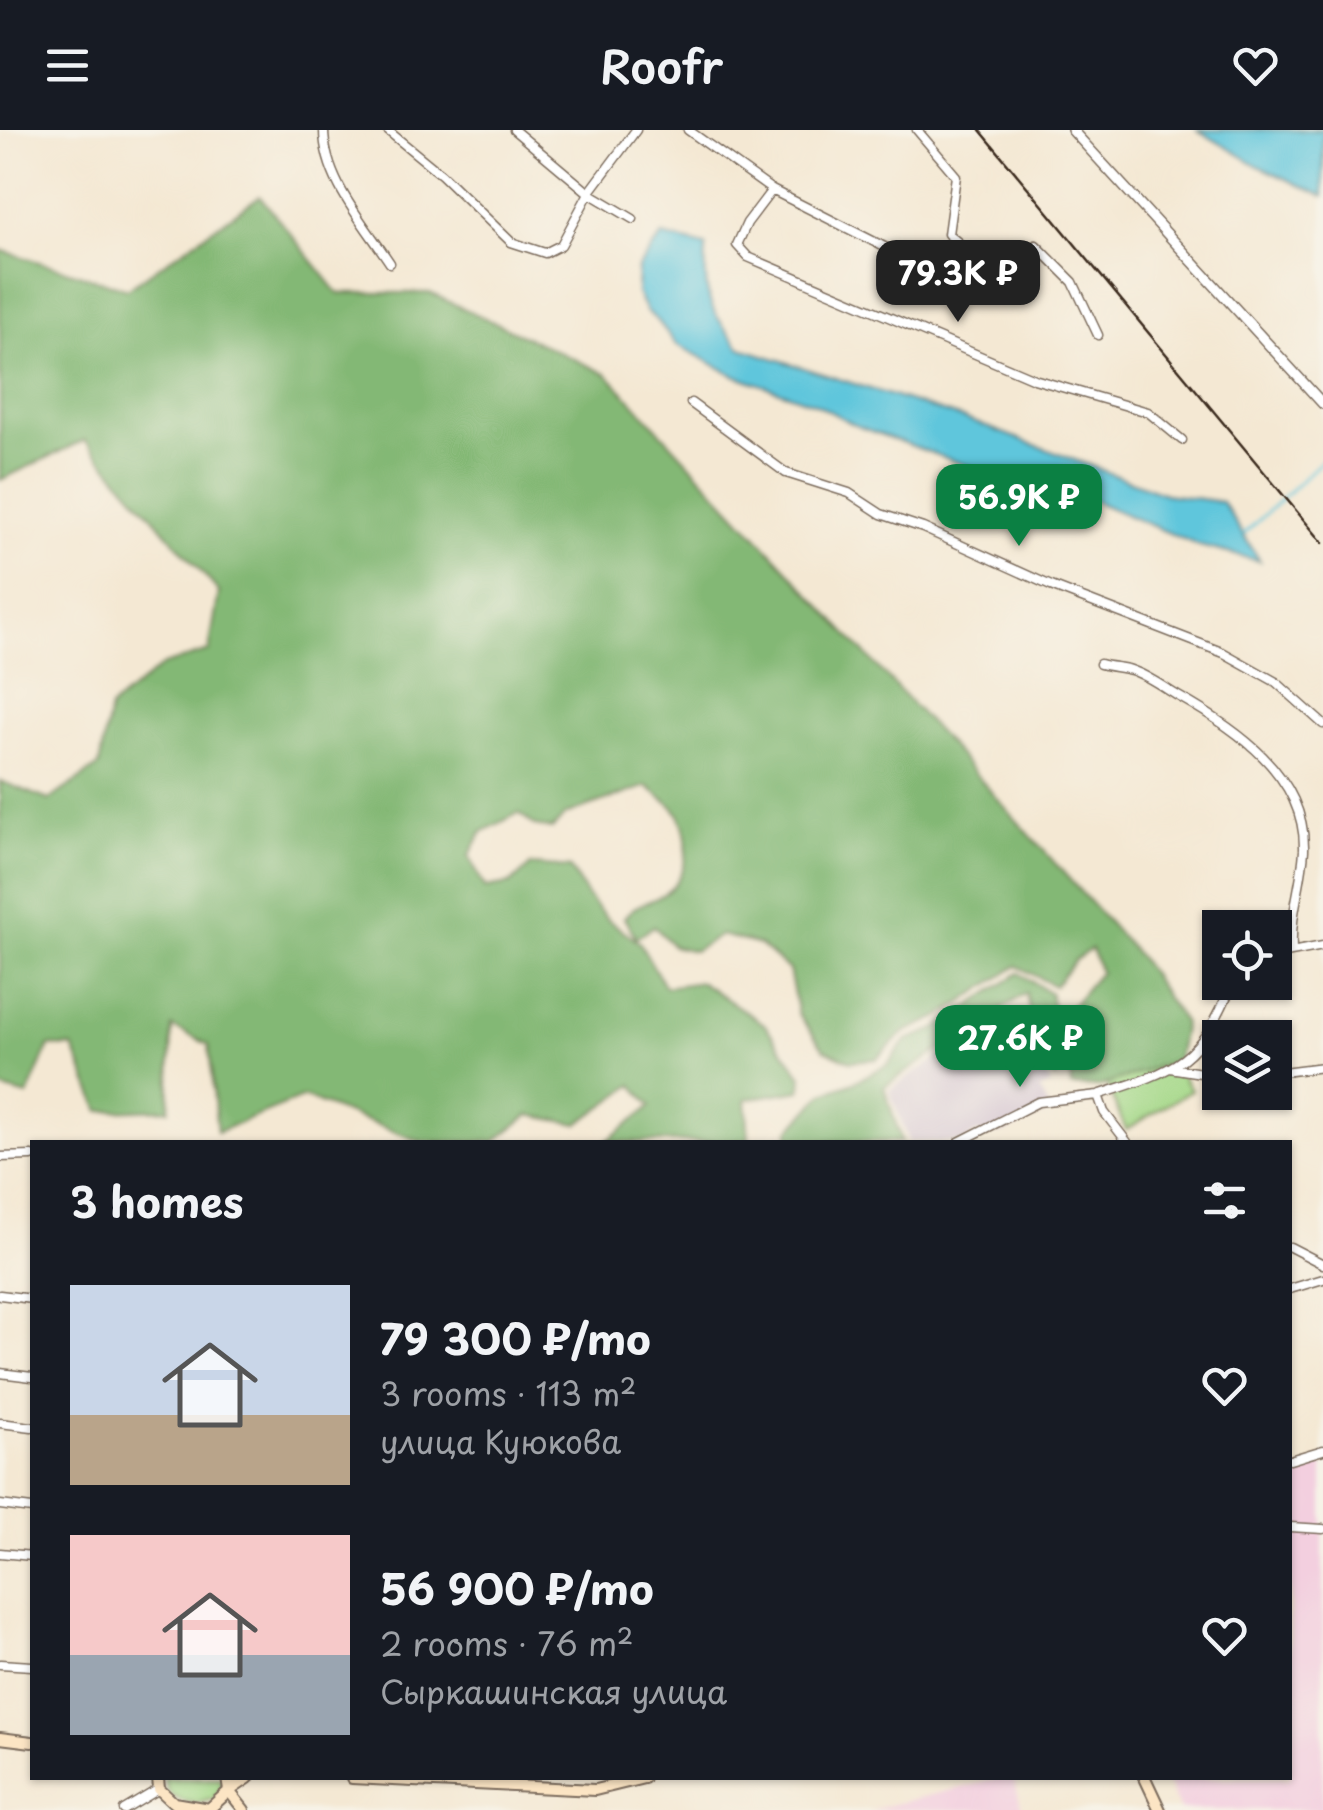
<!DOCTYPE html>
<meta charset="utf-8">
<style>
body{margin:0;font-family:"Playpen Sans",sans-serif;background:#242831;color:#f1f3f6;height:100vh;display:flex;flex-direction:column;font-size:38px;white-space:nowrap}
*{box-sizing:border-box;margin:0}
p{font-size:32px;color:#9ea1a6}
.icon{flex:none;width:55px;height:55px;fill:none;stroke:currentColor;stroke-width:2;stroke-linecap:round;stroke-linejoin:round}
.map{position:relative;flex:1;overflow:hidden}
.drawer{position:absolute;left:30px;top:1010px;width:1262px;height:640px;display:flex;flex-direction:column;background:#171b24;border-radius:0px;box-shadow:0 2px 8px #0004}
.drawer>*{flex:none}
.controls{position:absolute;left:1202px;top:780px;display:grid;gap:20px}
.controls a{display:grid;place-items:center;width:90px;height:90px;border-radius:0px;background:#171b24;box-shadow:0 2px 8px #0004;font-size:50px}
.price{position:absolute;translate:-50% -85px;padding:0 22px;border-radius:20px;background:#0b8043;color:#fff;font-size:32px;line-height:65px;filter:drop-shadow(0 2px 5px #0008)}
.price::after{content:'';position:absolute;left:50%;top:60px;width:30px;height:22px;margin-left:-15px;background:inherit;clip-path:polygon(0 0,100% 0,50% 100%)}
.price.active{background:#222;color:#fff}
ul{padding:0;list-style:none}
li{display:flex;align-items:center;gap:30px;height:250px;padding:0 40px}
li span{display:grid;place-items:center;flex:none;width:280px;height:200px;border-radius:0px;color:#555}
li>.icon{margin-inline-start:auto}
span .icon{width:120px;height:120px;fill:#fffc;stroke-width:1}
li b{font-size:42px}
h2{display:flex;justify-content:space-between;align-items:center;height:120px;padding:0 40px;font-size:42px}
header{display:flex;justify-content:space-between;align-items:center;height:130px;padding:0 40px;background:#171b24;font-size:45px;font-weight:600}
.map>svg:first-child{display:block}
.built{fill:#f3cfdf}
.industrial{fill:#cfbdce}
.green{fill:#a4d888;stroke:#708153;stroke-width:2.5}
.forest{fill:#83b874;stroke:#5f7149;stroke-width:2.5}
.water{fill:#5fc6dc;stroke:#4d787d;stroke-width:2.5}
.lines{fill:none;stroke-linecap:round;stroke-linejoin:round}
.stream{stroke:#5fc6dc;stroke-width:2.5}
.minor-casing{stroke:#7c6c5d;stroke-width:11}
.tertiary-casing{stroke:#7c6c5d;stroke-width:12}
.secondary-casing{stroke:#7c6c5d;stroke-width:14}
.minor{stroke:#fff;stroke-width:8}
.tertiary{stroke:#fff;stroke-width:9}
.secondary{stroke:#fce5c4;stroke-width:10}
.rail{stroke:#3b2a1e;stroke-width:2.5}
</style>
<header><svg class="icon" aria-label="menu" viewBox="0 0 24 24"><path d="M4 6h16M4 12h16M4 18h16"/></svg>Roofr<svg class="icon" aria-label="heart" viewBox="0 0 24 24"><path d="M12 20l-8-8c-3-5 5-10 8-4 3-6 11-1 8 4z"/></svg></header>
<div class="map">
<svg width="1323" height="1680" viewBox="0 0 1323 1680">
<rect width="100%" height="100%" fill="#f7f3e8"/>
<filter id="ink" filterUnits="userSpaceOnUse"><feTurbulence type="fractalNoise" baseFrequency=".01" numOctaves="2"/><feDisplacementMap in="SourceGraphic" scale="20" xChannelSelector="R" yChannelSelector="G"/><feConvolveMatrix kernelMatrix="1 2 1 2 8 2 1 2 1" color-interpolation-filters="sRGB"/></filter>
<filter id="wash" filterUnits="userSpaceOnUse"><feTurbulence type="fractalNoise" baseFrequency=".0048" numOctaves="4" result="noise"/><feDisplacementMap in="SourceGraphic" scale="40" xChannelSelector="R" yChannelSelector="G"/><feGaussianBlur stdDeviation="2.25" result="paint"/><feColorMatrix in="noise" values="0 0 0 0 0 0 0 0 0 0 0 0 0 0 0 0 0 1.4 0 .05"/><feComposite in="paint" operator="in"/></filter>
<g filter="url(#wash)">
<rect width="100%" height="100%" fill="#f4e8d3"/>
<path class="built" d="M1323,1334v346h-143l-15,-32h125v-306z
M1000,1648h14l8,32h-152z"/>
<path class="industrial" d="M1006,883l45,71 -12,5 12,22 -49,23 -26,-1 -13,9h-54l-20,-52z"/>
<path class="green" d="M1156,905l35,55 -65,40 -30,-71z
M164,1648h57l1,7 -7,13c-20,9 -49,5 -51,-20z"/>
<path class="forest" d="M260,66l78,97h92l177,81 337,365 195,218 45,66 -7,37 -78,27 -28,-1v-45l-4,-30 33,-39 -9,-23 -16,11 -21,26 -37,-20 -74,49 -38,17 -29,27 -26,2 -26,-12 -26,-35 -9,-44 -29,-25 -39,-10 -27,16 -21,-5 -19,-20 -18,12 -12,-20c11,-16 25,-14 40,-24 25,-17 28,-55 14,-81 -6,-10 -22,-19 -31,-27l-82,29 -13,14 -17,-3 -16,-13 -37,19 -13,24 16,32 25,-4 21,-19 39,3 17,28 20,23 33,24 25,44 36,-5 63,42 38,52 -1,14 -55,9 3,43h-143l45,-36 -18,-21 -55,39 -49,-9 -35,27h-72l-118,-45 -87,35 -8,-87 -37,-18 -3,82 -69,2 -27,-64 -24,-1 -21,50 -28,-8v-307l49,19 50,-34 11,-58 53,-43 46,-14 10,-59 -134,-152 -85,40v-230l127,39z
M1019,843l31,20c5,26 13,58 5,84l-23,-51 -6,-33 -142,94 18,55h-112l-1,-11 35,-38 30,-11 33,-17 20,-25 27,-10z"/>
<path class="water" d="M1198,0h125v66l-65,-30z
M662,106l44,10c-2,51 1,62 35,102l230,73 194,73 57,8 38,59 -60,-15 -111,-47 -46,-6 -186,-67 -43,-23 -80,-28 -58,-31 -18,-23 -12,-10 -9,-18 1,-25z"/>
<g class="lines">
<path class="stream" d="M1244,404l79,-74"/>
</g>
</g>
<g filter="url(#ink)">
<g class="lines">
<g class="minor-casing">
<path id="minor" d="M324,0c0,50 39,92 66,133
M387,0l55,45 69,67 34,11 16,-8 28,-52 47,-63
M514,0l75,63 44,26
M688,0l84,60 152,77
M917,0l39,46 -8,58 43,36 45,-25 37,37 25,53
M772,60l-25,33 -10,22 11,12 286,122 114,33 34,28
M691,273l95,70 63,20 32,21 42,14 128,58 173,67 52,29 47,42
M1100,534c10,3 21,3 31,6 16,5 32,17 47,26 57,32 128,79 126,154 -2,35 -14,63 -12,100
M1275,825l48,-9
M1170,938l50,8
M1275,943l48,-6
M959,1012l79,-40 60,-7
M1127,1012l-23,-30 -6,-17c81,-26 101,-32 135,-113
M0,1027l32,-1
M1290,1117l33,17
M1290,1159l33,-10
M0,1165l32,4
M0,1243l32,4
M0,1293l32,4
M1290,1330l33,-10
M0,1375l32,4
M1290,1397l33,2
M0,1423l32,3
M0,1534l32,2
M124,1680l35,-21"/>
</g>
<g class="tertiary-casing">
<path id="tertiary" d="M1072,0l251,274"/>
</g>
<g class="secondary-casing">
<path id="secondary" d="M0,1608l32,4
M158,1648l1,11 15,14 35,6 20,-18 -2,-13
M352,1648l243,12 49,-12
M1145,1648l15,32
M244,1680l-15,-19 19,-13"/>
</g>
<use href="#minor" class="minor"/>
<use href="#tertiary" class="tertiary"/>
<use href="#secondary" class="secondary"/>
<path class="rail" d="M980,0l343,413"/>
</g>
</g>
</svg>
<div class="controls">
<a><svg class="icon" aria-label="locate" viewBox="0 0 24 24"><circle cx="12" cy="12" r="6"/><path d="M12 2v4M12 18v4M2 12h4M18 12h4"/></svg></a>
<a><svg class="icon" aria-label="layers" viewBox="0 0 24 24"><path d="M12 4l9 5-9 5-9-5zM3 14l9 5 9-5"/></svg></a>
</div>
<b class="price active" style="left:958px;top:195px">79.3K ₽</b>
<b class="price" style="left:1019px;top:419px">56.9K ₽</b>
<b class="price" style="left:1020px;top:960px">27.6K ₽</b>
<section class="drawer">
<h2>3 homes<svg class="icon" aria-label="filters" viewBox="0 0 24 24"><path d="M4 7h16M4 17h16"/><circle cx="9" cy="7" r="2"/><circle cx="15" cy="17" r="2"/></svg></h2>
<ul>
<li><span style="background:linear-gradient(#c9d6e8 65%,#b9a48a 0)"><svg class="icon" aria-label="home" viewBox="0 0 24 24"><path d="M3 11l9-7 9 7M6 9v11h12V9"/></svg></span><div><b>79 300 ₽/mo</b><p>3 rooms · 113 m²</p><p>улица Куюкова</p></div><svg class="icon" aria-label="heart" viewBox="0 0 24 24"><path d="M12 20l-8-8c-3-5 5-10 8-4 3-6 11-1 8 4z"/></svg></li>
<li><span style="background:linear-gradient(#f6c9c9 60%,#9aa5b1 0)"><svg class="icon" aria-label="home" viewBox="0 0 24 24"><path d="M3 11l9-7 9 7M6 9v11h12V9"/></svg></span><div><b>56 900 ₽/mo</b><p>2 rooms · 76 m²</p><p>Сыркашинская улица</p></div><svg class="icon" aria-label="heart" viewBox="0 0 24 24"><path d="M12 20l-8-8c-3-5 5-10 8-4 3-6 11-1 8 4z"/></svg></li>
</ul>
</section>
</div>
